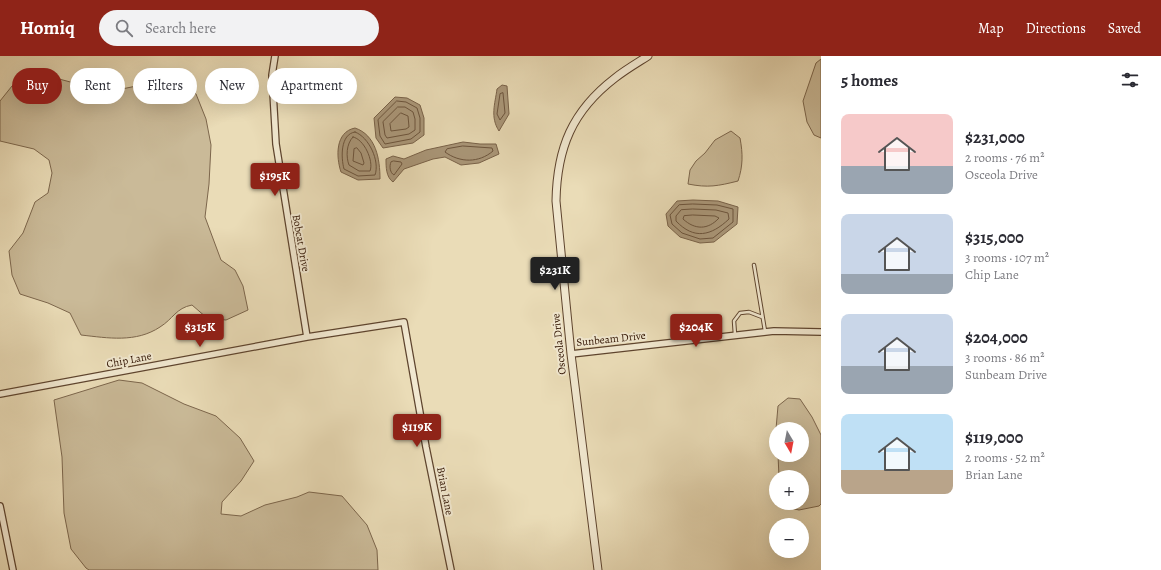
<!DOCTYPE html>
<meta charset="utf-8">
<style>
body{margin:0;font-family:Alegreya,serif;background:#f2f2f3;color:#2b2b33;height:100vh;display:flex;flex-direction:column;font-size:15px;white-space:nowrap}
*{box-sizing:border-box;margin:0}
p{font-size:13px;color:#7c7c81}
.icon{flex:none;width:22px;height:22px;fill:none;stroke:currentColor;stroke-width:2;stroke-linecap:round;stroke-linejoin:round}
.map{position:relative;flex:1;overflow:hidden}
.drawer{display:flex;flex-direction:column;background:#fff;width:340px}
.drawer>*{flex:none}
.top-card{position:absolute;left:12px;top:12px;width:380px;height:36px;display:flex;gap:8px}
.needle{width:26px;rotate:170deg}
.controls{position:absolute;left:769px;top:366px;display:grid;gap:8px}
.controls a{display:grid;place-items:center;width:40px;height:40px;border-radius:50%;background:#fff;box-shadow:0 4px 16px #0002;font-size:20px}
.price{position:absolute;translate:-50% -34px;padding:0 9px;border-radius:4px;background:#8f2418;color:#fff;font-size:13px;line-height:26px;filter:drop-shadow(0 1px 2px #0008)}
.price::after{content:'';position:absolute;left:50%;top:24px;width:12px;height:9px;margin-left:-6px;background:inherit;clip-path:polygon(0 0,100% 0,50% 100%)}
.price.active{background:#222;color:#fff}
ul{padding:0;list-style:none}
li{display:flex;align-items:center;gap:12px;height:100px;padding:0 20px}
li span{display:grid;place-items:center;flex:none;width:112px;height:80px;border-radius:8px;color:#555}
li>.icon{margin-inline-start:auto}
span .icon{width:48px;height:48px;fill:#fffc;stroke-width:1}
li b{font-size:17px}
h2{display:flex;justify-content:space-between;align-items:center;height:48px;padding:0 20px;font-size:17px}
.tag{padding:0 14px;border-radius:18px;background:#fff;box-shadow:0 4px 16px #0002;font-size:14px;line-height:36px}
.tag.active{background:#8f2418;color:#fff}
header{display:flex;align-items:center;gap:24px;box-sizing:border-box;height:56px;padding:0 20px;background:#8f2418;color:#fff}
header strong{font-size:19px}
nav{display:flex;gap:22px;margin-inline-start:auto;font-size:14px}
.search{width:280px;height:36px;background:#f2f2f3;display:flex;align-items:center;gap:10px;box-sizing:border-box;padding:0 14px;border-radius:22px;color:#7c7c81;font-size:15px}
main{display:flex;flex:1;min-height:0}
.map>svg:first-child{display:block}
.green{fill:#caba98;stroke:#7c664c}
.water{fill:#aa9779;stroke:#796249}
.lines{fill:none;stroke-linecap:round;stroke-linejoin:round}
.shore{stroke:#6c543c;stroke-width:1}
.service-casing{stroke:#5e442e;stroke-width:4.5}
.minor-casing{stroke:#5e442e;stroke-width:8}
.tertiary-casing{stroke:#5e442e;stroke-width:9}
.service{stroke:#f1e8d0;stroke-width:2.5}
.minor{stroke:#f1e8d0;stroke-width:5.5}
.tertiary{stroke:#f1e8d0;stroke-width:7}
.labels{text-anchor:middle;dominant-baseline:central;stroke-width:4;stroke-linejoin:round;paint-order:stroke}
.street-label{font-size:11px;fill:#2f1200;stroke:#f1e8d0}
</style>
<header>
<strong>Homiq</strong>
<div class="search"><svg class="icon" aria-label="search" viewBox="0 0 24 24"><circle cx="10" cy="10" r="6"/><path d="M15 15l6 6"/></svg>Search here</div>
<nav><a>Map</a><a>Directions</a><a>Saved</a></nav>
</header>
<main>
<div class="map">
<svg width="821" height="514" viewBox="0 0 821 514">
<rect width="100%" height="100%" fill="#eadcb7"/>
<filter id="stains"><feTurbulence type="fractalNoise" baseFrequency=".005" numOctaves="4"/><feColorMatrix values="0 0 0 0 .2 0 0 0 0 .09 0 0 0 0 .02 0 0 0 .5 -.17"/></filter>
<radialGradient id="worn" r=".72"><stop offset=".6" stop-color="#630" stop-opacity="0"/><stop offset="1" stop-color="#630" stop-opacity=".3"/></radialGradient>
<path class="green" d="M821,3v79l-7,-3 -7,-13 -4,-21 13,-38z
M48,20l52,14h17l63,-13 16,17 10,25 5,26 -2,39 -4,33 16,43 14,10 8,16 5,24 -22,10 -19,-2 -15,-13c-16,3 -19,14 -32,22 -24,16 -52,11 -79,8l-11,-22 -22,-10 -28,-9 -8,-19 -3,-24 14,-18 12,-31 13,-9 4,-20 -3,-13 -15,-11 -34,-8v-40l12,-15z
M731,75l9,7c3,16 3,28 -2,43 -20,5 -30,7 -50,3l2,-14 6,-9 9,-8 10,-13z
M119,324l23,3 42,21 32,12 24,22 14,23 -13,20 -19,21 -1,12 20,2 24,-11 32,-8 12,-5 33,4 25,29 10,25 1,20h-289l-3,-2 -15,-19 -7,-36 -2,-56 -8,-57z
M788,342l12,1 12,18 9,18v69l-2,2 -20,4 -17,-4v-3h20v-26h-23l-1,-22h24v-26h-26l2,-23z"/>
<path class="water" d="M502,29l5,1 2,28 -10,17c-9,-14 -4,-27 -2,-42z
M395,41l12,1 13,7 4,13v17l-11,8 -30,5 -7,-10 -2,-20z
M355,72c21,7 25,31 25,51l-22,1 -17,-8c-5,-15 -6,-40 14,-44z
M463,86l17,2h16l3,10 -20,9 -18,2 -16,-8 -12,2 -29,10 -11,13c-7,-5 -7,-15 -7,-23l7,-3 11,3 22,-9z
M693,144l25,1 20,6 -1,17 -23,18 -14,1 -20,-6 -12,-11 -2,-12 11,-13z"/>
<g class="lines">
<path class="shore" d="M503,37l2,20 -5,7 -3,-6 3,-20z
M397,45l9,1 11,6 3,10v14l-9,7 -26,5 -5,-8 -2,-16z
M398,51h7l8,5 2,7v11l-6,4 -22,4 -2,-3 -2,-13z
M401,57l7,3 1,11 -3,2 -15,2 -1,-7z
M355,76c14,5 25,29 20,43l-17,1 -14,-7c-3,-11 -4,-35 11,-37z
M353,81c11,2 21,24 17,34h-11l-10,-6c-3,-8 -3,-21 4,-28z
M463,90l29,2 1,3c-14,12 -33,12 -48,1l2,-3z
M357,92l4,5 3,10 -1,2 -10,-4 1,-12z
M394,105l7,1 1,2 -8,11c-4,-2 -5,-9 -3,-13z
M693,148l24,1 16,4v13l-20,16 -13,1 -18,-6 -10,-9 -2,-9 9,-10z
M693,153l23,1 12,3 1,6c-18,17 -35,21 -53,2v-5l5,-6z
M693,159l22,1 4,2c-11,12 -24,12 -36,1l1,-3z"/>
<g class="service-casing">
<path id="service" d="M754,209l11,66
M735,279l-1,-14 6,-8 9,-1 13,5"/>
</g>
<g class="minor-casing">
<path id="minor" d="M275,0l-3,19 4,69 31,193
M571,298l203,-23 47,1
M0,338l307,-57 97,-15 22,125 25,123
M0,450l13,64"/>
</g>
<g class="tertiary-casing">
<path id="tertiary" d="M598,514l-27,-216 -15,-153c1,-53 16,-90 59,-123 10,-8 22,-15 33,-22"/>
</g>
<use href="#service" class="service"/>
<use href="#minor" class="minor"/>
<use href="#tertiary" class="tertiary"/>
</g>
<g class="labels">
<g class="street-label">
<text transform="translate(301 187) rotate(80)">Bobcat Drive</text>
<text transform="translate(611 283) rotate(-6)">Sunbeam Drive</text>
<text transform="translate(559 288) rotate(-96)">Osceola Drive</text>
<text transform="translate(129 304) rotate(-11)">Chip Lane</text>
<text transform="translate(445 435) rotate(79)">Brian Lane</text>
</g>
</g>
<rect width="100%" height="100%" filter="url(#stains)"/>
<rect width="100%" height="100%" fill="url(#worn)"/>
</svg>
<div class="controls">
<a><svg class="needle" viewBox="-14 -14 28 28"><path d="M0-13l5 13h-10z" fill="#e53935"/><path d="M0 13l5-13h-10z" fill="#7c7c81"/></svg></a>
<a>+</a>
<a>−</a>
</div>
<b class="price" style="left:275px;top:141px">$195K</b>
<b class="price active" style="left:555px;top:235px">$231K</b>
<b class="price" style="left:200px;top:292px">$315K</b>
<b class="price" style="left:696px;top:292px">$204K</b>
<b class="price" style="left:417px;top:392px">$119K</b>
<div class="top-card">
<a class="tag active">Buy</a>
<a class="tag">Rent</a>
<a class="tag">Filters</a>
<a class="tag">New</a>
<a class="tag">Apartment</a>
</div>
</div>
<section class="drawer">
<h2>5 homes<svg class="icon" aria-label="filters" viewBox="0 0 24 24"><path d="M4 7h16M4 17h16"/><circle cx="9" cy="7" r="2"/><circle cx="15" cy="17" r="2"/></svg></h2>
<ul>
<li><span style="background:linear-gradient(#f6c9c9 65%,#9aa5b1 0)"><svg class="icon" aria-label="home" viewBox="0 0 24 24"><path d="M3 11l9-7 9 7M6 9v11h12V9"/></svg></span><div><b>$231,000</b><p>2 rooms · 76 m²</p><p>Osceola Drive</p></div></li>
<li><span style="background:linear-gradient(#c9d6e8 75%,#9aa5b1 0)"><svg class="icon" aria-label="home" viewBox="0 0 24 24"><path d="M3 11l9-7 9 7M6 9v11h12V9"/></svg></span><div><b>$315,000</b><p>3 rooms · 107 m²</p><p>Chip Lane</p></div></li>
<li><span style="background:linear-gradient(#c9d6e8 65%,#9aa5b1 0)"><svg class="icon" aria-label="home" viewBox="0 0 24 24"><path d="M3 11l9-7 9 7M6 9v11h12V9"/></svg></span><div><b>$204,000</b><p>3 rooms · 86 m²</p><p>Sunbeam Drive</p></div></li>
<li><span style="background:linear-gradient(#bfe0f5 70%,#b9a48a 0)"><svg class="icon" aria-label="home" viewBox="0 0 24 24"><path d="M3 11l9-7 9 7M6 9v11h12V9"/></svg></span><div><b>$119,000</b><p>2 rooms · 52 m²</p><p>Brian Lane</p></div></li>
</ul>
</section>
</main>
